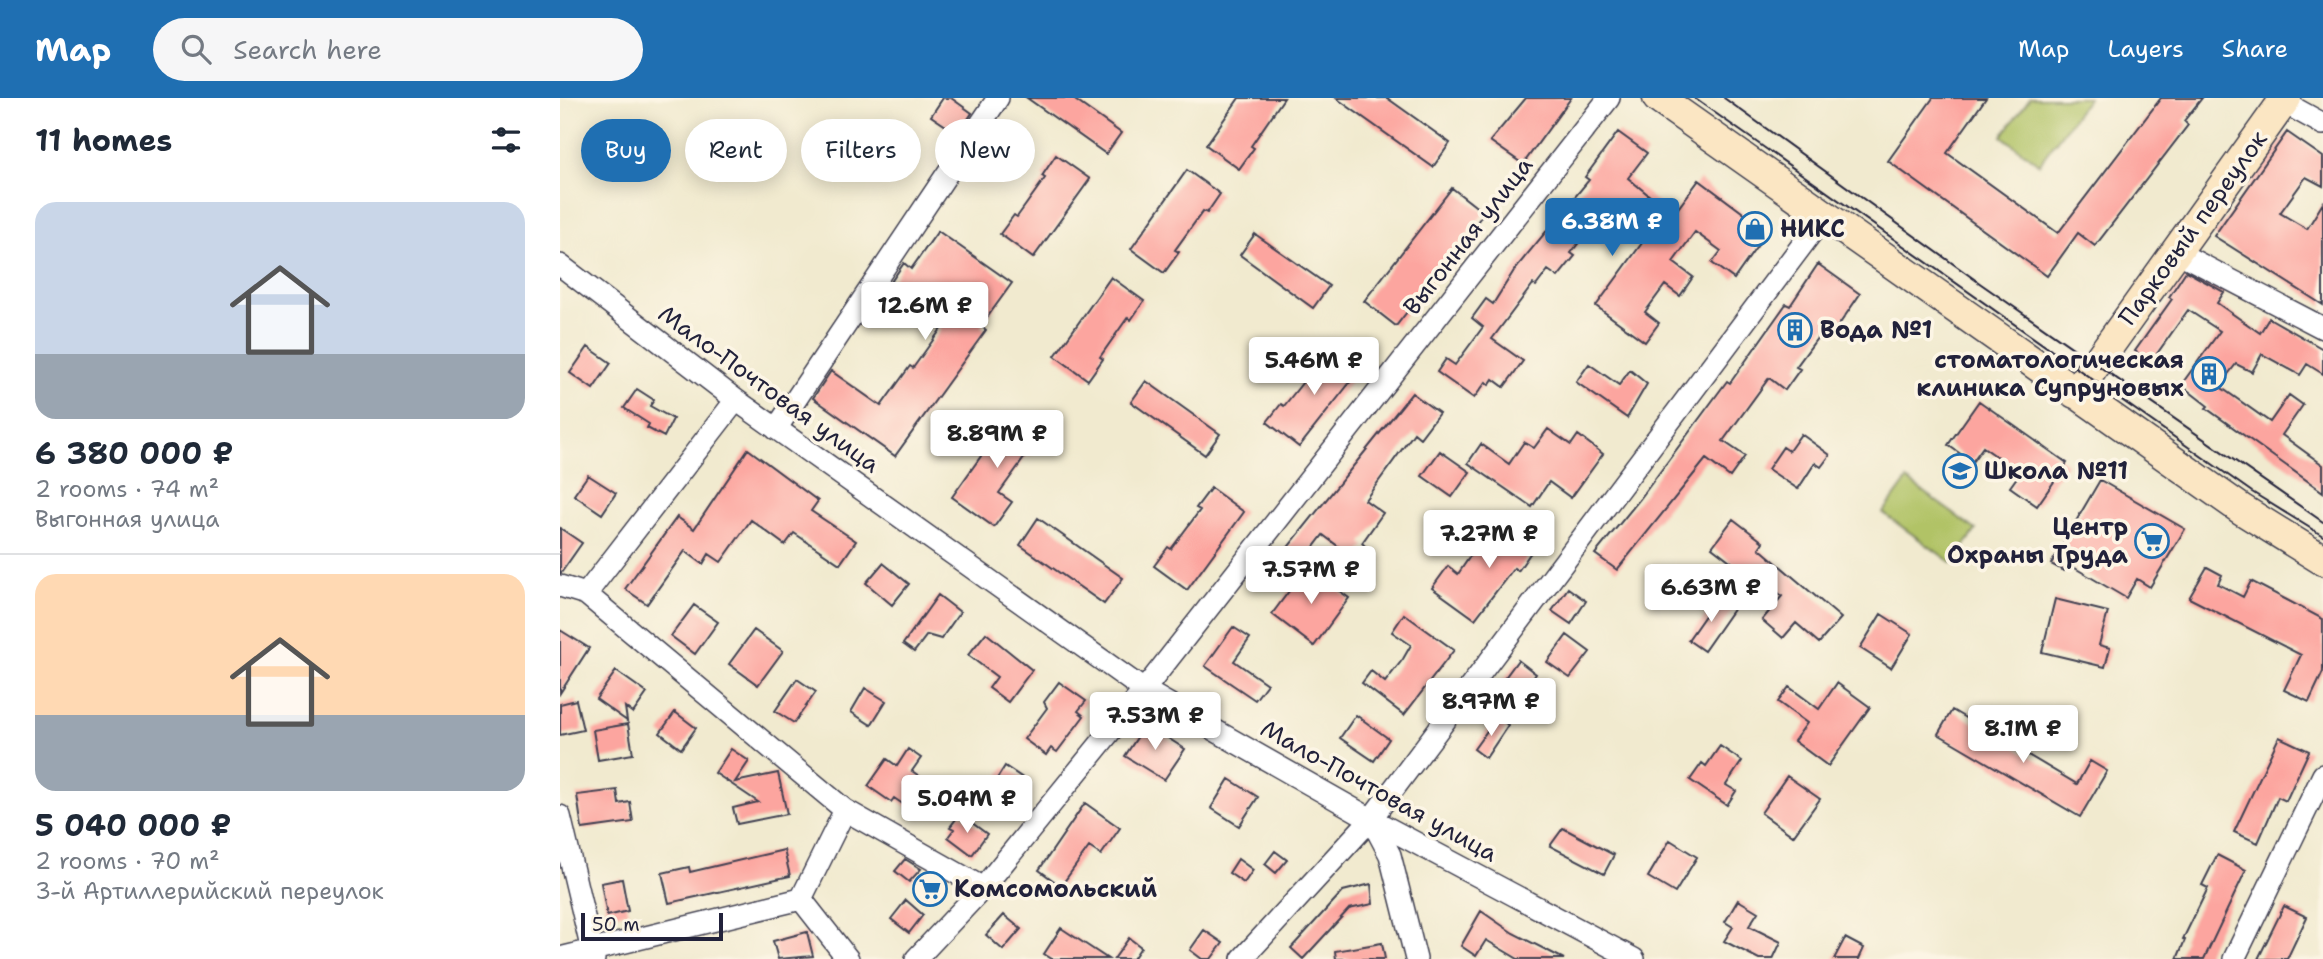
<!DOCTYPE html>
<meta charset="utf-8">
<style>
body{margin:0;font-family:"Shantell Sans",sans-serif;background:#f6f6f7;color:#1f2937;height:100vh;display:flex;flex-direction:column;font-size:26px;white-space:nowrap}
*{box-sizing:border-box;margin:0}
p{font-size:23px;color:#747a83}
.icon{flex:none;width:38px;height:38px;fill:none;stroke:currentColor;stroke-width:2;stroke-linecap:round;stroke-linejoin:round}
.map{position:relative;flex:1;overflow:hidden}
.details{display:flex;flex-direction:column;background:#fff;width:560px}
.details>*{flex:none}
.guide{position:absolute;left:21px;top:21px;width:665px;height:63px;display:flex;gap:14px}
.scale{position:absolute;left:21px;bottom:18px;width:142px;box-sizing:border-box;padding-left:7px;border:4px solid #22223b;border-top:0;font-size:19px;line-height:24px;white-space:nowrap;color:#22223b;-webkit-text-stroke:5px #fcf5e5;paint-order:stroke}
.price{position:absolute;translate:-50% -60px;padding:0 16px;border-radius:7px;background:#fff;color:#222;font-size:23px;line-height:46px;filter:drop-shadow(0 2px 4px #0008)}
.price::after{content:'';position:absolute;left:50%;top:42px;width:21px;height:16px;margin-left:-10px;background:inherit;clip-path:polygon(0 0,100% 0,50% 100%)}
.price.on{background:#1f6fb2;color:#fff}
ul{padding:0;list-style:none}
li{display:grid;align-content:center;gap:14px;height:371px;padding:0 35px}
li+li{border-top:2px solid #e0e1e3}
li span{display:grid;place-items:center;height:217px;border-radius:21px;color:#555}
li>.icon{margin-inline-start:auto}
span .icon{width:126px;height:126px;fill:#fffc;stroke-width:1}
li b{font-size:30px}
h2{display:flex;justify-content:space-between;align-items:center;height:84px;padding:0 35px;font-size:30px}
.tag{padding:0 24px;border-radius:32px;background:#fff;box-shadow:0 4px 18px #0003;font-size:24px;line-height:63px}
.tag.on{background:#1f6fb2;color:#fff}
header{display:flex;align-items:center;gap:42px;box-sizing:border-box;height:98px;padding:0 35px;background:#1f6fb2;color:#fff}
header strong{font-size:33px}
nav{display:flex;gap:38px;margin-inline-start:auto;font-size:24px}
.search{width:490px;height:63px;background:#f6f6f7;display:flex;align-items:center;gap:18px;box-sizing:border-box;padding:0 24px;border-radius:38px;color:#747a83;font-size:26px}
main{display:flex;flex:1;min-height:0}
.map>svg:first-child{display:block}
.green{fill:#b1c366;stroke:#6a7250;stroke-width:2}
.building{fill:#fca59f}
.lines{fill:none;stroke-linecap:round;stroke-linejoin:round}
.street-casing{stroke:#414051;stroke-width:24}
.secondary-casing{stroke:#414051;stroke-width:33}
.street{stroke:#fff;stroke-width:21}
.secondary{stroke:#fbe6c3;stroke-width:30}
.tram{stroke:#22223b;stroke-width:2}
.labels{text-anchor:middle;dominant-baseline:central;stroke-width:7;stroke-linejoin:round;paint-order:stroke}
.street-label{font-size:24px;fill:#22223b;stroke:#fcf5e5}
.poi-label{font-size:24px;font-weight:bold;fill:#22223b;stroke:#fcf5e5;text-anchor:start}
</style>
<header>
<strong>Map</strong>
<div class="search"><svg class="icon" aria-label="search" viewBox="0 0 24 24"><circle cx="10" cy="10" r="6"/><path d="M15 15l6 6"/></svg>Search here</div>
<nav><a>Map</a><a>Layers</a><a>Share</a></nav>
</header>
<main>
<section class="details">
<h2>11 homes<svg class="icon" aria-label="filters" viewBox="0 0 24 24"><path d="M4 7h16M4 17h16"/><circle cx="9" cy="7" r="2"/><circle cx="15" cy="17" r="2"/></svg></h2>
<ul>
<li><span style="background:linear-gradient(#c9d6e8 70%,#9aa5b1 0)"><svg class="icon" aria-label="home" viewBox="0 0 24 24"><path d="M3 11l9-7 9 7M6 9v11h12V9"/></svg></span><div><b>6 380 000 ₽</b><p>2 rooms · 74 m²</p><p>Выгонная улица</p></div></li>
<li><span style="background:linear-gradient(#ffd9b3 65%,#9aa5b1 0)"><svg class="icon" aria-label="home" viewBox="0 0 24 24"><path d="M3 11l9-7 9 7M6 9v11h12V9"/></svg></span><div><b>5 040 000 ₽</b><p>2 rooms · 70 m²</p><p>3-й Артиллерийский переулок</p></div></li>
</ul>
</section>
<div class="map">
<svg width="1763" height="861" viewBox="0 0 1763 861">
<rect width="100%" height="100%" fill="#fcf5e5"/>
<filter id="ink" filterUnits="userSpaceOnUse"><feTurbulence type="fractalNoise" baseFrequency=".0143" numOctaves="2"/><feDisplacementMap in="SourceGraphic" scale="14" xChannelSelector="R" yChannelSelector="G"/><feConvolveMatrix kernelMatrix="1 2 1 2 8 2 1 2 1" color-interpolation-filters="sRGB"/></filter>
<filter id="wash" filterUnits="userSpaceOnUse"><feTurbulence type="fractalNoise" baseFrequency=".00686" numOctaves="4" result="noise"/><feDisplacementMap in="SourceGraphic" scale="28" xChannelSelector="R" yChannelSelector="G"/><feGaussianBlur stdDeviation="1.57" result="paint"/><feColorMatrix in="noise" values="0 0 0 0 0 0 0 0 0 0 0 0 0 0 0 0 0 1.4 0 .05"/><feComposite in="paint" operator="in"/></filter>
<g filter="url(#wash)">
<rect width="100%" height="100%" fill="#f1eacf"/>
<path class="green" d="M1470,0h58l-49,66 -37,-28z
M1347,382l69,50 -24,33 -69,-50z"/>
<g id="blocks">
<path class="building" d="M383,0h8l21,15 -14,21 -27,-18z
M467,0h45l49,35 -15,21z
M679,0h45l-33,48 3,2 -15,21 -33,-24z
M776,0h51l63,45 -17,24z
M966,0h45l-48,66 -33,-23z
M1373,0h53l-39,55 111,80 103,-135h41l-18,23 4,4 -93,121 -17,-13 -31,43 -159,-115z
M1058,34l29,21 -19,25 45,37 26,-35 47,35 2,-3 22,16 -36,51 -22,-16 9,-12 -26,-19 -22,30 20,15 -13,19 -15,-11 -20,27 14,11 -14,19 -49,-36 49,-67 -39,-32 -35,46 4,3 -17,21 -10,-7 -12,16 -3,-2 -41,55 31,22 -19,26 -11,-8 -4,6 -3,-3 -12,16 -37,-26 9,-13 9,6 28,-38 -11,-9 14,-19 7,5 22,-35 74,-89 -4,-3z
M1727,34l36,25v29l-17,-9 -26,36 27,16 16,-26v102l-109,-69z
M496,57l34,24 -57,79 -33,-24 14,-19 3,2 28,-39 -3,-2z
M627,72l33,24 -13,19 -4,-2 -28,39 4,2 -15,21 -33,-24z
M892,90l32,25 -88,113 -32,-25z
M378,133l74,52 -31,43 5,4 -91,126 -82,-58 18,-27 50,35 29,-40 3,2 28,-39 -3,-2 5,-7 -52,-38 13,-19 7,6z
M695,136l74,52 -16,22 -73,-53z
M1258,166l42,30 -26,38 -8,-6 -30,41 4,2 -15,21 -16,-12 -46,63 22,15 -15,21 -24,-18 -89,111 -22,-16 45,-55 87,-118 3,2 56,-79 4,2z
M1626,173l38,21 -7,11 43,30 9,-15 54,31v25l-16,-10 -7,11 -38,-21 -10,18 -16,-8 -17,22 51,36 19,-27 14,10 -21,30 41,30v27l-117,-84 2,-2 -27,-21 39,-54 -32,-21 -37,52 -16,-11 37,-52 -3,-2z
M551,179l33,24 -13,19 -3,-3 -28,40 3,2 -15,21 -33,-24z
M766,248l33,25 -60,76 -32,-25 14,-18 3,2 30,-38 -3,-2z
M28,249l23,16 -18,26 -23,-16z
M1029,266l30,21 11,-15 17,14 -20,34 -51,-36z
M586,283l74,53 -15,21 -74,-53z
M77,291l17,11 -4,6 23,13 -9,18 -17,-9 2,-4 -25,-16z
M852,295l27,20 -19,25 -6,-5 -49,67 18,13 -21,30 3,3 -10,13 -32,-24 -26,34 -16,-13z
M1419,303l88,62 -30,43 -27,-19 10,-14 -37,-26 -11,15 -24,-17z
M451,316l33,23 -13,19 -4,-2 -28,39 13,9 -18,25 -42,-30z
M988,331l23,16 7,-10 25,19 -32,44 -22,-16 -17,25 -64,-44 13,-19 28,20 15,-22 10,6z
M1241,336l29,21 -9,12 -6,-4 -17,26 -30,-20 15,-22 6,4z
M188,351l70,52 -7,10 45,30 -16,23 -46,-31 -9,12 -34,-25 -30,42 -12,-8 -6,10 -18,-13 -38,53 -22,-15 52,-72 17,12z
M880,353l30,21 -18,25 -30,-21z
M28,377l28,18 -14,21 -28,-19z
M1540,382l85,49 -35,58 -13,-8 -11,19 -58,-34 -4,7 -13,-7z
M651,390l33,24 -57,78 -33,-24 14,-19 3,2 29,-39 -4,-2z
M973,417l16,11 -31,45 -4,-3 -39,51 -43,-31 16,-22 10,8 17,-25 14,10 21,-30 9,6z
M478,420l85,60 -19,26 -84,-59z
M1173,421l30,23 -4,6 82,70 -22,25 -23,-20 -13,15 -21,-18 20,-24 -36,-31 -4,5 -30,-23z
M0,430l22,15 -21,30h-1z
M323,465l26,21 -17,21 -26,-22z
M747,469l42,31 -35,48 -42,-32z
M1647,469l15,8 -4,9 25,13 8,-16 72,38v53l-14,30 -25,-12 17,-35 -112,-57z
M1008,490l18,13 -15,23 -19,-13z
M378,497l22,17 -19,27 -14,-4 -13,17 -11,-8z
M1158,499l16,11 -30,43 -16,-11z
M1495,501l53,13 -9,33 11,3 -5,19 -63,-15z
M134,507l24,17 -23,32 -24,-18z
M844,516l50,36 -50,65 -42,-32 9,-12 14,11 18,-23 8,-14 -19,-13z
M1321,516l31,20 -21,34 -31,-20z
M673,529l17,11 -16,23 33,23 -12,16 -50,-34z
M0,532l29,18 -29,45z
M194,532l29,21 -25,34 -29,-21z
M426,535l46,37 -24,32 -19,-14 8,-11 -29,-22z
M1007,537l23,17 -20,26 -23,-16z
M958,562l18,14 -28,38 -18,-14z
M56,573l31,22 -14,20 -8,-6 2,14 -31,-22z
M237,581l19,13 -22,31 -19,-12z
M499,584l27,19 -8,10 6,5 -27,36 -6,-4 -5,7 -22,-16 23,-31 -3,-6z
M1277,585l33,24 -42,59 -34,-25 13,-18 -29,-21 11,-15 30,22z
M305,590l21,13 -15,24 -20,-13z
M16,602l7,30 -23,5v-31z
M1392,612l125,74 13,-23 17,10 -27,46 -142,-83z
M115,614l21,16 -15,21 -21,-16z
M796,617l33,24 -15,22 -34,-23z
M937,619l11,8 -22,33 -12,-9z
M68,626l5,30 -35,6 -5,-30z
M586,626l39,25 -21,31 -39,-24z
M1719,639l30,14 -23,50 -8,-4 -20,46 -24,-11z
M1160,648l22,15 -16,24 10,6 -9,14 -37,-25 12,-17 4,3z
M171,651l18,12 -14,21 43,-9 9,41 -50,10 -4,-16 25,-6 -43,-29z
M348,651l13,9 -9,13 23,16 -19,26 -22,-15 -3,4 -23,-16 19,-27 10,7z
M445,668l25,17 -19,24 -21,-17z
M1227,678l33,23 -27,37 -32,-23z
M669,681l29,18 -19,29 -28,-18z
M57,692l2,14 11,-2 3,20 -51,7 -5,-34z
M525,705l35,25 -19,27 -12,-8 -28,39 -22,-16z
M400,716l27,20 -15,21 -24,-18 6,-8 -4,-2z
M1003,730l51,27 -10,19 -54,-28z
M1110,742l27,17 -22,36 -27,-16z
M224,752l6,26 -121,27 -7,-30 27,-6 1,5z
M715,753l12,9 -11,13 -11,-9z
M1657,757l29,15 -42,89h-27l8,-19 -2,-1 25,-51 -6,-3z
M345,761l16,10 -12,13 -14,-11z
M678,761l15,11 -9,13 -15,-10z
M62,781l6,32 -21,5 -6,-33z
M811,786l2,20 -24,5 -46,50 -12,-11 52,-57z
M346,802l17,15 -14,18 -18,-14z
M1178,802l20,12 -9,14 32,16 -8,17h-14l-35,-18 9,-14 -8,-5z
M1724,808l23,11 -20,42h-29z
M921,813l32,22 51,26h-46l-32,-19 -10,16 -15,-10z
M444,817l17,14 -18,21 -17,-15z
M501,830l47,31h-56l-8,-5z
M644,832l19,13 -12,16h-9l-12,-9z
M247,834l6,24 -35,3 -5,-18z
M569,840l12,9 -8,12h-19z
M1285,840l19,10 -5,11h-25z
M822,845l3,16h-49l-1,-8z"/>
</g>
</g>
<g filter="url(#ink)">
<use href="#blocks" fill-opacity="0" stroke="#414051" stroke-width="2"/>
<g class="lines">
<g class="street-casing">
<path id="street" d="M1723,4l40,22
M1615,153l148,77
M0,167l176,135 408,290 227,129 263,140
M216,331l222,-331
M0,488l26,8 259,216 138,78
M26,496l150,-194
M285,712l-44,89 47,60
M0,718l34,143
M811,721l19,36 26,104
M0,860l241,-59
M356,861l67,-71 161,-198 465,-592
M682,861l129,-140 453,-603
M1674,861l89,-184"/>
</g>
<g class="secondary-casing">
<path id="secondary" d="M1098,0l583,411 82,51
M1515,295l211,-295"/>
</g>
<use href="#street" class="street"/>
<use href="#secondary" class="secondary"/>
<path class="tram" d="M1134,0l558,394 71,44
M1164,0l257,186 342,238"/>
</g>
</g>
<defs>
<g id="shop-ring" transform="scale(1.75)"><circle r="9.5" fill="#fcf5e5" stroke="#1f6fb2" stroke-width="1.5"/><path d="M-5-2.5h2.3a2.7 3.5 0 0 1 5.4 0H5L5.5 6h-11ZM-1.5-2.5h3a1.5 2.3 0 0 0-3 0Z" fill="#1f6fb2"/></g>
<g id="building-ring" transform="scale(1.75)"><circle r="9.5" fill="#fcf5e5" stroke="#1f6fb2" stroke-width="1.5"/><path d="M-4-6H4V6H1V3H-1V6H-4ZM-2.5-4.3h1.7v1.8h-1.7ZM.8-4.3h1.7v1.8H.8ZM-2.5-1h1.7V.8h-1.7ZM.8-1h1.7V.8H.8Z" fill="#1f6fb2"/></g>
<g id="school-ring" transform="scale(1.75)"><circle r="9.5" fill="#fcf5e5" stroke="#1f6fb2" stroke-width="1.5"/><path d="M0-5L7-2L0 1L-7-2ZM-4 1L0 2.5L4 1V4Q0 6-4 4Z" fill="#1f6fb2"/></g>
<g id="supermarket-ring" transform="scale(1.75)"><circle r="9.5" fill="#fcf5e5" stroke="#1f6fb2" stroke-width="1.5"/><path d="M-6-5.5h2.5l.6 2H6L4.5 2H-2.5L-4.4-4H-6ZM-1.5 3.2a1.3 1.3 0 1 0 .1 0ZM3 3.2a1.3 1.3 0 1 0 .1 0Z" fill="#1f6fb2"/></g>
</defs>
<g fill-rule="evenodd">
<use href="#shop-ring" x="1195" y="131"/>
<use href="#building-ring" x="1235" y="232"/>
<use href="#building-ring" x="1649" y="276"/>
<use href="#school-ring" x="1400" y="373"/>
<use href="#supermarket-ring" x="1592" y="443"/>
<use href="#supermarket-ring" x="370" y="791"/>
</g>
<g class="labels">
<g class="street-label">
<text transform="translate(1633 130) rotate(-54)">Парковый переулок</text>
<text transform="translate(908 138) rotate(-52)">Выгонная улица</text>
<text transform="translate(209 291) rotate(36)">Мало-Почтовая улица</text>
<text transform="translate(819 693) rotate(29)">Мало-Почтовая улица</text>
</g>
<g class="poi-label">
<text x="1220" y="131">НИКС</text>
<text x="1260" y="232">Вода №1</text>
<text x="1624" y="262" text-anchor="end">стоматологическая<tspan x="1624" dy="28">клиника Супруновых</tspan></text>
<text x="1424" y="373">Школа №11</text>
<text x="1568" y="429" text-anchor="end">Центр<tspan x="1568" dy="28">Охраны Труда</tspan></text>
<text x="394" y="791">Комсомольский</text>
</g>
</g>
</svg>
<div class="scale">50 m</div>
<b class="price on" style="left:1052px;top:160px">6.38M ₽</b>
<b class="price" style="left:365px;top:244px">12.6M ₽</b>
<b class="price" style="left:754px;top:299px">5.46M ₽</b>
<b class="price" style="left:437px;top:372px">8.89M ₽</b>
<b class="price" style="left:929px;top:472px">7.27M ₽</b>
<b class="price" style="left:751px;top:508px">7.57M ₽</b>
<b class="price" style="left:1151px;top:526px">6.63M ₽</b>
<b class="price" style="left:931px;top:640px">8.97M ₽</b>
<b class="price" style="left:595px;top:654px">7.53M ₽</b>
<b class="price" style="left:1463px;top:667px">8.1M ₽</b>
<b class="price" style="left:407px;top:737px">5.04M ₽</b>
<div class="guide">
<a class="tag on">Buy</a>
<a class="tag">Rent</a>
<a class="tag">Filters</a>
<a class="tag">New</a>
</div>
</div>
</main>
